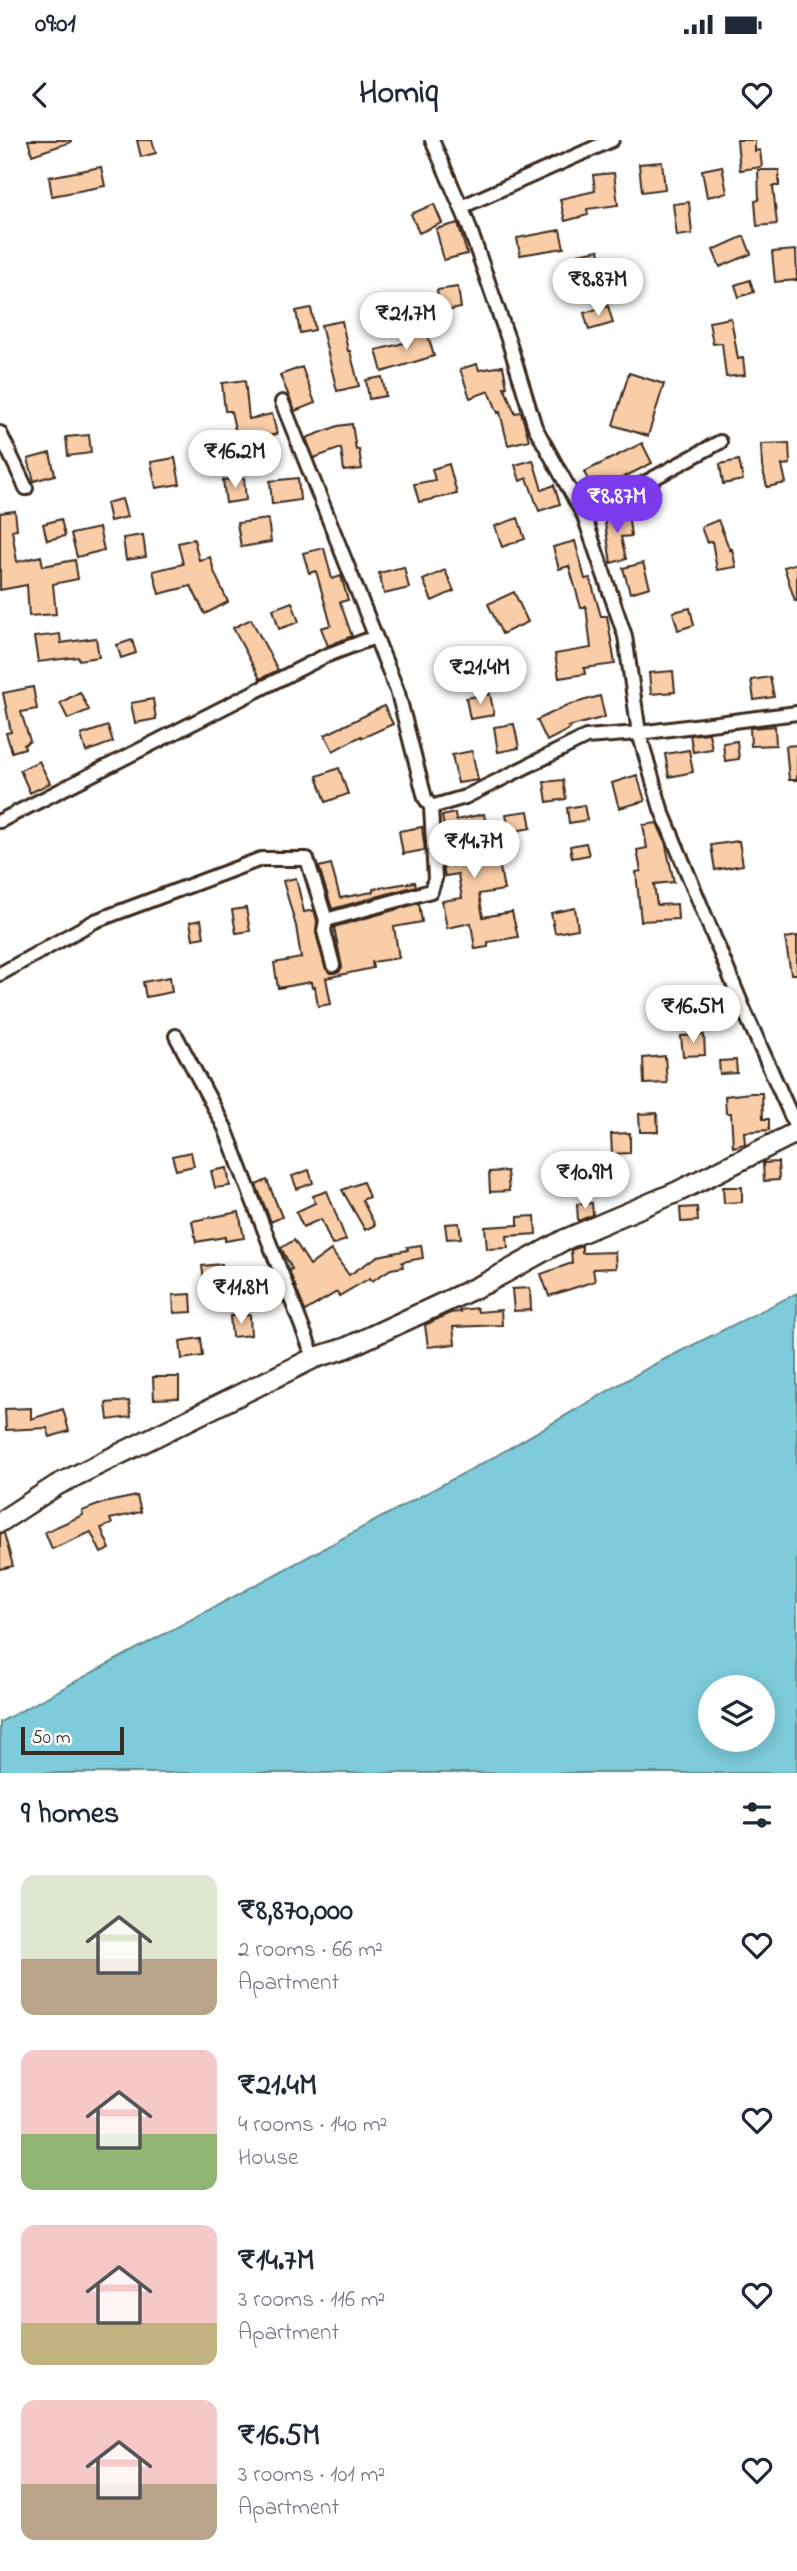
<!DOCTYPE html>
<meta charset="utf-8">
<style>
body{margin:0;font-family:"Indie Flower",sans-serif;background:#f6f6f7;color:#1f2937;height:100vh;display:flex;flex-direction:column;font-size:26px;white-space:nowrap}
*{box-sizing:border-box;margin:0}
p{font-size:23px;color:#747a83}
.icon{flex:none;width:38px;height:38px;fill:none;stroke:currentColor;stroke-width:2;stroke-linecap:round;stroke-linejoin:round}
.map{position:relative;height:1633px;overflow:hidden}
.panel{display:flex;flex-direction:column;background:#fff;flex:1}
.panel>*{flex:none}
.buttons{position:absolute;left:698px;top:1535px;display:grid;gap:14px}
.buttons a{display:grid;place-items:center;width:77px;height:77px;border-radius:50%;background:#fff;box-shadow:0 4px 18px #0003;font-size:35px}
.scale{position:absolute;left:21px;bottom:18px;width:103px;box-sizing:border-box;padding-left:7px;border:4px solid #3b2a1e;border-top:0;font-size:19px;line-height:24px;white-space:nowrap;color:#3b2a1e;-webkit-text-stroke:5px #fff;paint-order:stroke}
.price{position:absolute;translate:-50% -60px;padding:0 16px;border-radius:24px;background:#fff;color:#222;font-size:23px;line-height:46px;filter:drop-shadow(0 2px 4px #0008)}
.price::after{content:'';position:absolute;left:50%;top:42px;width:21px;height:16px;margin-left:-10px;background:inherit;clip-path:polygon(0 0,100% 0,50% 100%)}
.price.on{background:#7c3aed;color:#fff}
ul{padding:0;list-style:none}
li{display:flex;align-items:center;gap:21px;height:175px;padding:0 21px}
li span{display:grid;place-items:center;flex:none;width:196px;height:140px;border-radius:14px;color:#555}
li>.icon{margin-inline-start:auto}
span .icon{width:84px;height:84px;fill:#fffc;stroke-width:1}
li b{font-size:30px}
h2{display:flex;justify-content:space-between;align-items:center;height:84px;padding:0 21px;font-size:30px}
.status{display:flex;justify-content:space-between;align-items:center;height:49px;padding:0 35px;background:#fff;direction:ltr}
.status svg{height:19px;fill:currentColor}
header{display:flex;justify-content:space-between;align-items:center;height:91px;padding:0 21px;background:#fff;font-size:32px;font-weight:700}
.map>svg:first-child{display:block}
.water{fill:#7eccdb;stroke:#638b8f;stroke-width:2;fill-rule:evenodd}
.building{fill:#f9cda8;stroke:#3b2a1e;stroke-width:2}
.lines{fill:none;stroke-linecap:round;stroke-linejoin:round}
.street-casing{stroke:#3b2a1e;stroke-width:18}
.secondary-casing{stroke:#3b2a1e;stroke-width:24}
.street{stroke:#fff;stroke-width:12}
.secondary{stroke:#fff;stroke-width:19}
</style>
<div class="status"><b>09:01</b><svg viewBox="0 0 49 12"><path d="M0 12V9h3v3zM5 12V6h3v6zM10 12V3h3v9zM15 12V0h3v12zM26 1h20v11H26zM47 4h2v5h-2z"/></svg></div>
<header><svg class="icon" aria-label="back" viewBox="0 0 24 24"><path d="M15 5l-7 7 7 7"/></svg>Homiq<svg class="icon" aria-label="heart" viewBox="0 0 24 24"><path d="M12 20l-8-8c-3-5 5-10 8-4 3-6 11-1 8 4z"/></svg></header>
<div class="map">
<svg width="797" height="1633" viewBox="0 0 797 1633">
<rect width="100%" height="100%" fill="#fff"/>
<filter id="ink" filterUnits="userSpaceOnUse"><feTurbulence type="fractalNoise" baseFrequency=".0143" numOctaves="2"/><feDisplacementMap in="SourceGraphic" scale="14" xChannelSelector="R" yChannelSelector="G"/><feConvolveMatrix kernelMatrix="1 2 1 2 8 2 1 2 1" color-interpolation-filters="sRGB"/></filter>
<g filter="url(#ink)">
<path class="water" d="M797,1153v480h-797v-51l494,-265 159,-92zM710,1547h53v53h-53z"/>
<path class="building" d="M28,0h43v2l-39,13z
M137,0h15l4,13 -15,4z
M737,0h18v11l5,-1 2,17 -22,3z
M662,22l3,27 -23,3 -3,-28z
M722,26l5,27 -20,4 -5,-27z
M101,27l4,19 -53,10 -3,-19z
M758,30h21v16h-6l4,38 -20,2 -2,-25 4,-1z
M614,33l4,32 -31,4 1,6 -23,6 -5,-22 35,-8 -2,-16z
M689,62l3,32 -15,2 -4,-32z
M434,64l8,19 -23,10 -8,-19z
M458,83l9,31 -23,6 -8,-31z
M560,90l4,18 -44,7 -3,-17z
M744,96l7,18 -31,13 -7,-17z
M599,110l4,23 -22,4 -4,-23z
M796,110l1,30 -22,2 -3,-30z
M750,140l4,12 -15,5 -4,-12z
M458,147l3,21 -21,4 -3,-22z
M608,166l5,17 -24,7 -5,-17z
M311,168l4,22 -15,3 -4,-22z
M731,178l7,41 5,-1 2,17 -19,2 -4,-34 -9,1 -4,-22z
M342,181l6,30h2l9,35 -22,5 -16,-66z
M426,189l8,27 -52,16 -6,-22 32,-8 -2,-6z
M477,224l2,6 24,-4 4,21h-3l11,26 6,-1 8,28 -21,5 -8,-33 -2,1 -9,-22 -19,7 -10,-29z
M302,227l13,36 -20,8 -15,-36z
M629,233l35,11 -16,52 -35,-11z
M382,237l4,19 -17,3 -3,-19z
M245,240l4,39 23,-5 5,20 -39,9 -7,-32h-6l-3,-28z
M352,284l4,26 3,-1 3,20 -18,2 -3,-23 -27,10 -8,-20 32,-12z
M89,295l2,18 -23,3 -2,-19z
M642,303l10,20 -58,29 -10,-20z
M789,303l1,21 -8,1 4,18 -19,4 -5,-21 -1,-22z
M50,313l5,22 -21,6 -6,-22z
M175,318l5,26 -24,4 -5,-26z
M533,320l9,30 12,-5 6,19 -21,7 -12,-33 -7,3 -5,-16z
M739,320l4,20 -20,4 -3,-20z
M449,324l8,30 -38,8 -5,-18 21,-4 -3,-11z
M244,338l2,22 -20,3 -3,-23z
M298,338l2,22 -28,4 -2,-23z
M122,359l5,18 -17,4 -4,-18z
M15,371l2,18 -5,1 5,32 24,-6 2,10 32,-6 3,19 -25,5 3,30 -27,2 -2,-31 -27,5v-77z
M628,373l3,23 -10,1 5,22 -15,4 -7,-46z
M518,378l7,21 -23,8 -7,-21z
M61,379l4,17 -18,4 -4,-16z
M268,379l3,23 -30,5 -4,-24z
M718,380l12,30 2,-1 4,18 -19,3 -5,-29 -5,2 -6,-16z
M99,388l5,22 -27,7 -6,-23z
M143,395l3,22 -20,3 -3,-22z
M194,399l5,21 11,-3 5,17 13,28 -23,12 -14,-28 -32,8 -6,-23 30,-7 -5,-21z
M575,401l10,38 5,-1 11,38h6l8,48 -31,4 1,6 -26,4 -4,-24 36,-6 -5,-42 -5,2 -12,-42 -10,3 -6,-22z
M324,408l8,31 9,-3 7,24 -8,2 12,34 -24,10 -7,-18 10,-3 -15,-54 -7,2 -6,-20z
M643,423l7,24 -20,6 -7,-25z
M797,423v38h-2l-11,-34z
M404,427l5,21 -25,6 -5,-21z
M445,430l9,21 -22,10 -9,-21z
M514,452l14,30 -26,12 -14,-30z
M292,462l7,20 -20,7 -6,-20z
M690,468l4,17 -16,5 -5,-18z
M251,479l27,51 -18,9 -27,-51z
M60,494l1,9 35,-5 3,19 -20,3 -1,-3 -40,5 -4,-25z
M132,500l4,13 -15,5 -4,-13z
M673,531l2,21 -24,2 -2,-21z
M770,537l4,20 -20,3 -3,-20z
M33,547l4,22 -16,3 9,29 -6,4 1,3 -13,4 -6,-19 5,-1 -8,-39z
M80,552l9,18 -21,9 -8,-16z
M490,554l4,21 -24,4 -4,-21z
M600,556l5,21 -37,10 2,2 -23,12 -10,-21 31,-15z
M153,559l3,20 -21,4 -4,-20z
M384,566l9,18 -31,14 -1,-2 -28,15 -8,-16z
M514,584l5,24 -21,4 -4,-25z
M108,586l5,16 -27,10 -5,-17z
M775,586l1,19 -25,1 -1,-18z
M709,593l3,16 -19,3 -3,-17z
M737,601l2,18 -14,2 -2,-18z
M797,605v35h-8l-3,-34z
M689,610l4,22 -24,5 -4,-23z
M472,611l6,29 -20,3 -6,-28z
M39,621l11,22 -20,10 -10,-23z
M339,628l9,26 -22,8 -9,-26z
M637,635l8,26 -26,7 -7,-25z
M563,640l3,19 -19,3 -3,-20z
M584,665l3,15 -18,3 -2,-15z
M528,671l3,17 -21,4 -4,-18z
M455,673l1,7 28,-6 6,33h3l3,16 3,-1 5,28 -25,4 4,23 29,-5 6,25 -30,5v5l-13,2 -4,-26 -24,5 -5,-27 20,-3 -4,-24 -13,2 -2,-9 -1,-18 5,-1 -5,-32z
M657,683l8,18 9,41 -20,2 3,21 20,-1 1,15 -37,2 -5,-49 5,-1 -4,-21 10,-2 -4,-23z
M422,687l3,23 -22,4 -4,-23z
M739,701l4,24 -28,5 -4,-25z
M586,703l3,12 -17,3 -2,-12z
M331,724l9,34 33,-6v-3l11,-2 31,-5 1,4 -84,23 -13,-42z
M296,738l8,34 10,-2 3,11 -1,12 9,34 5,6 9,-1 3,-5 -8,-40 85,-24 3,19 -28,5 5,31 -27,4 1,6 -47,10 5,26 -13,2 -3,-19 -3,1 -1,-6 -33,6 -4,-25 27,-5 -5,-32 -13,-45z
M246,768l4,23 -14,2 -4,-23z
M575,768l3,21 -23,4 -4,-20z
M201,780l3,17 -11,2 -3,-17z
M797,796v38h-6l-6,-36z
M170,837l2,15 -26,5 -3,-15z
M699,872h14v13h-14z
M704,895l1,20 -22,1 -2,-20z
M665,916l2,27 -23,1 -1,-26z
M736,920l1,13 -17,1 -1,-13z
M751,953h11l1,26h6v11l-25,2 1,12 -12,3 -2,-34h-5l-1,-17z
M657,973l1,19h-18l-1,-18z
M630,993v20l-18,1 -1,-20z
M191,1012l3,14 -18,4 -4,-14z
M778,1022l1,18 -15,1 -1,-18z
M227,1028l3,18 -15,2 -4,-17z
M309,1030l4,13 -16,6 -5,-13z
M507,1031l2,20 -19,1 -1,-20z
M267,1040l15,37 -11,5 -15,-37z
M363,1042l6,15 -7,3 13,25 -10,5 -23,-40z
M723,1047h19v15l-18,1z
M327,1051l19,49 -14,5 -11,-26 -18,8 -7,-15 19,-9 -2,-7z
M592,1063l1,12 -15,6 -1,-17z
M697,1067l1,14 -17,1 -1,-14z
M239,1072l5,26 -19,3v-4l-29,5 -4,-21z
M535,1076l1,18 -29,2 1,12 -21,1 -2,-22 33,-2v-8z
M459,1083l2,15 -14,1 -2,-15z
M294,1100l16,25 21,-15 18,25 29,-19 30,-6 -1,-3 14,-2 2,13 -21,4 1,5 -12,2 -19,12 -2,-3 -31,18 -2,-4 -32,19 -16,-41 3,-1 -11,-21z
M582,1106v7l33,-1 1,16 -23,1 2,12 -46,15 -8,-22 31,-11 -1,-13z
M222,1124l3,21 -20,2 -3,-21z
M530,1148l1,22 -17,1 -2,-22z
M191,1154l1,18 -18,1 -1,-18z
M477,1168l1,4 23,-2 1,15 -49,2 2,17 -27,3 -3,-22 25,-12 10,-1 -1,-2z
M250,1175l1,20 -19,2 -2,-21z
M201,1198l2,18 -21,3 -2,-18z
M153,1237h26v21l-25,1z
M129,1261l2,16 -23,3 -2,-17z
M31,1268v11l32,-10 6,22 -19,6 -3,-9 -41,2 -1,-21z
M137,1356l4,16 -31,7 2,5 -11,4 9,21 -9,4 -10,-21 -39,17 -7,-17 38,-17 -1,-4 21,-8z
M4,1393l9,33 -13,3v-35z"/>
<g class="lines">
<g class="street-casing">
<path id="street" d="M432,0l35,81 42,121 26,85 49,89 41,120 14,97 22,76 83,201 53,119
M461,67l151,-67
M282,262l116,291 27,105 6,9 4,72 -4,12 -105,29
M0,293l26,55
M584,376l136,-74
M431,667l34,-10 121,-60 53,-4 158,-20
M0,681l325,-165 50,-19
M0,834l95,-53 166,-62h46l19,61 -2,11 9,34
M176,896l49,92 89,230"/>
</g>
<g class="secondary-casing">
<path id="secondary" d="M0,1382l57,-37 257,-127 32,-10 140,-65 78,-43 113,-48 120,-60"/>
</g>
<use href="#street" class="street"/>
<use href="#secondary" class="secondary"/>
</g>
</g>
</svg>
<div class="buttons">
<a><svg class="icon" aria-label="layers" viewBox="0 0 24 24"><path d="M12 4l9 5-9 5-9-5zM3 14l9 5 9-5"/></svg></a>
</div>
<div class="scale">50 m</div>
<b class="price" style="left:598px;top:178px">₹8.87M</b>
<b class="price" style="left:406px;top:212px">₹21.7M</b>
<b class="price" style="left:235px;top:350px">₹16.2M</b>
<b class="price on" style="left:617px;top:395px">₹8.87M</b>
<b class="price" style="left:480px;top:566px">₹21.4M</b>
<b class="price" style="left:474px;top:740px">₹14.7M</b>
<b class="price" style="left:693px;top:905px">₹16.5M</b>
<b class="price" style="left:585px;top:1071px">₹10.9M</b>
<b class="price" style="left:241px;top:1186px">₹11.8M</b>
</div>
<section class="panel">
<h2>9 homes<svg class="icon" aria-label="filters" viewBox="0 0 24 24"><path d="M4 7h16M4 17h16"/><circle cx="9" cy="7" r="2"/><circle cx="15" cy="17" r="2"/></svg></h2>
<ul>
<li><span style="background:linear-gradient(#dfe7d0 60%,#b9a48a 0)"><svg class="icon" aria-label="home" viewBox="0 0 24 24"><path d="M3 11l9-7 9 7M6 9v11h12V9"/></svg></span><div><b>₹8,870,000</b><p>2 rooms · 66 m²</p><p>Apartment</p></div><svg class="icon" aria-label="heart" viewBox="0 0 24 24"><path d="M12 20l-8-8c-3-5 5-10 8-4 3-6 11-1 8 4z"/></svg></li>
<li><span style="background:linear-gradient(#f6c9c9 60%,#8fb573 0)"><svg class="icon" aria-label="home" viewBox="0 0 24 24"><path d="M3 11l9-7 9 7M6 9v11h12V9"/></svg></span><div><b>₹21.4M</b><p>4 rooms · 140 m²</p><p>House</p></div><svg class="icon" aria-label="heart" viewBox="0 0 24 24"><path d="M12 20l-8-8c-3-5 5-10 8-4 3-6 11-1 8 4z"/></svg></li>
<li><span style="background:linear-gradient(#f6c9c9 70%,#c2b280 0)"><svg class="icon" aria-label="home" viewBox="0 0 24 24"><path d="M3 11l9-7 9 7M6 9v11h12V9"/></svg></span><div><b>₹14.7M</b><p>3 rooms · 116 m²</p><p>Apartment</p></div><svg class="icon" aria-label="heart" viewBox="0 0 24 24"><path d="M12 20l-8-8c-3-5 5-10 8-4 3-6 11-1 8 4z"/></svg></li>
<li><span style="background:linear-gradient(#f6c9c9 60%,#b9a48a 0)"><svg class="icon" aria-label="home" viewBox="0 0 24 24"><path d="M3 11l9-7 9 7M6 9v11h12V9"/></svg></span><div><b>₹16.5M</b><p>3 rooms · 101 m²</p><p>Apartment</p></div><svg class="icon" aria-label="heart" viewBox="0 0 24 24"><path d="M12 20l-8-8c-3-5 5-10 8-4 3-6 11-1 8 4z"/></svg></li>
</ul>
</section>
